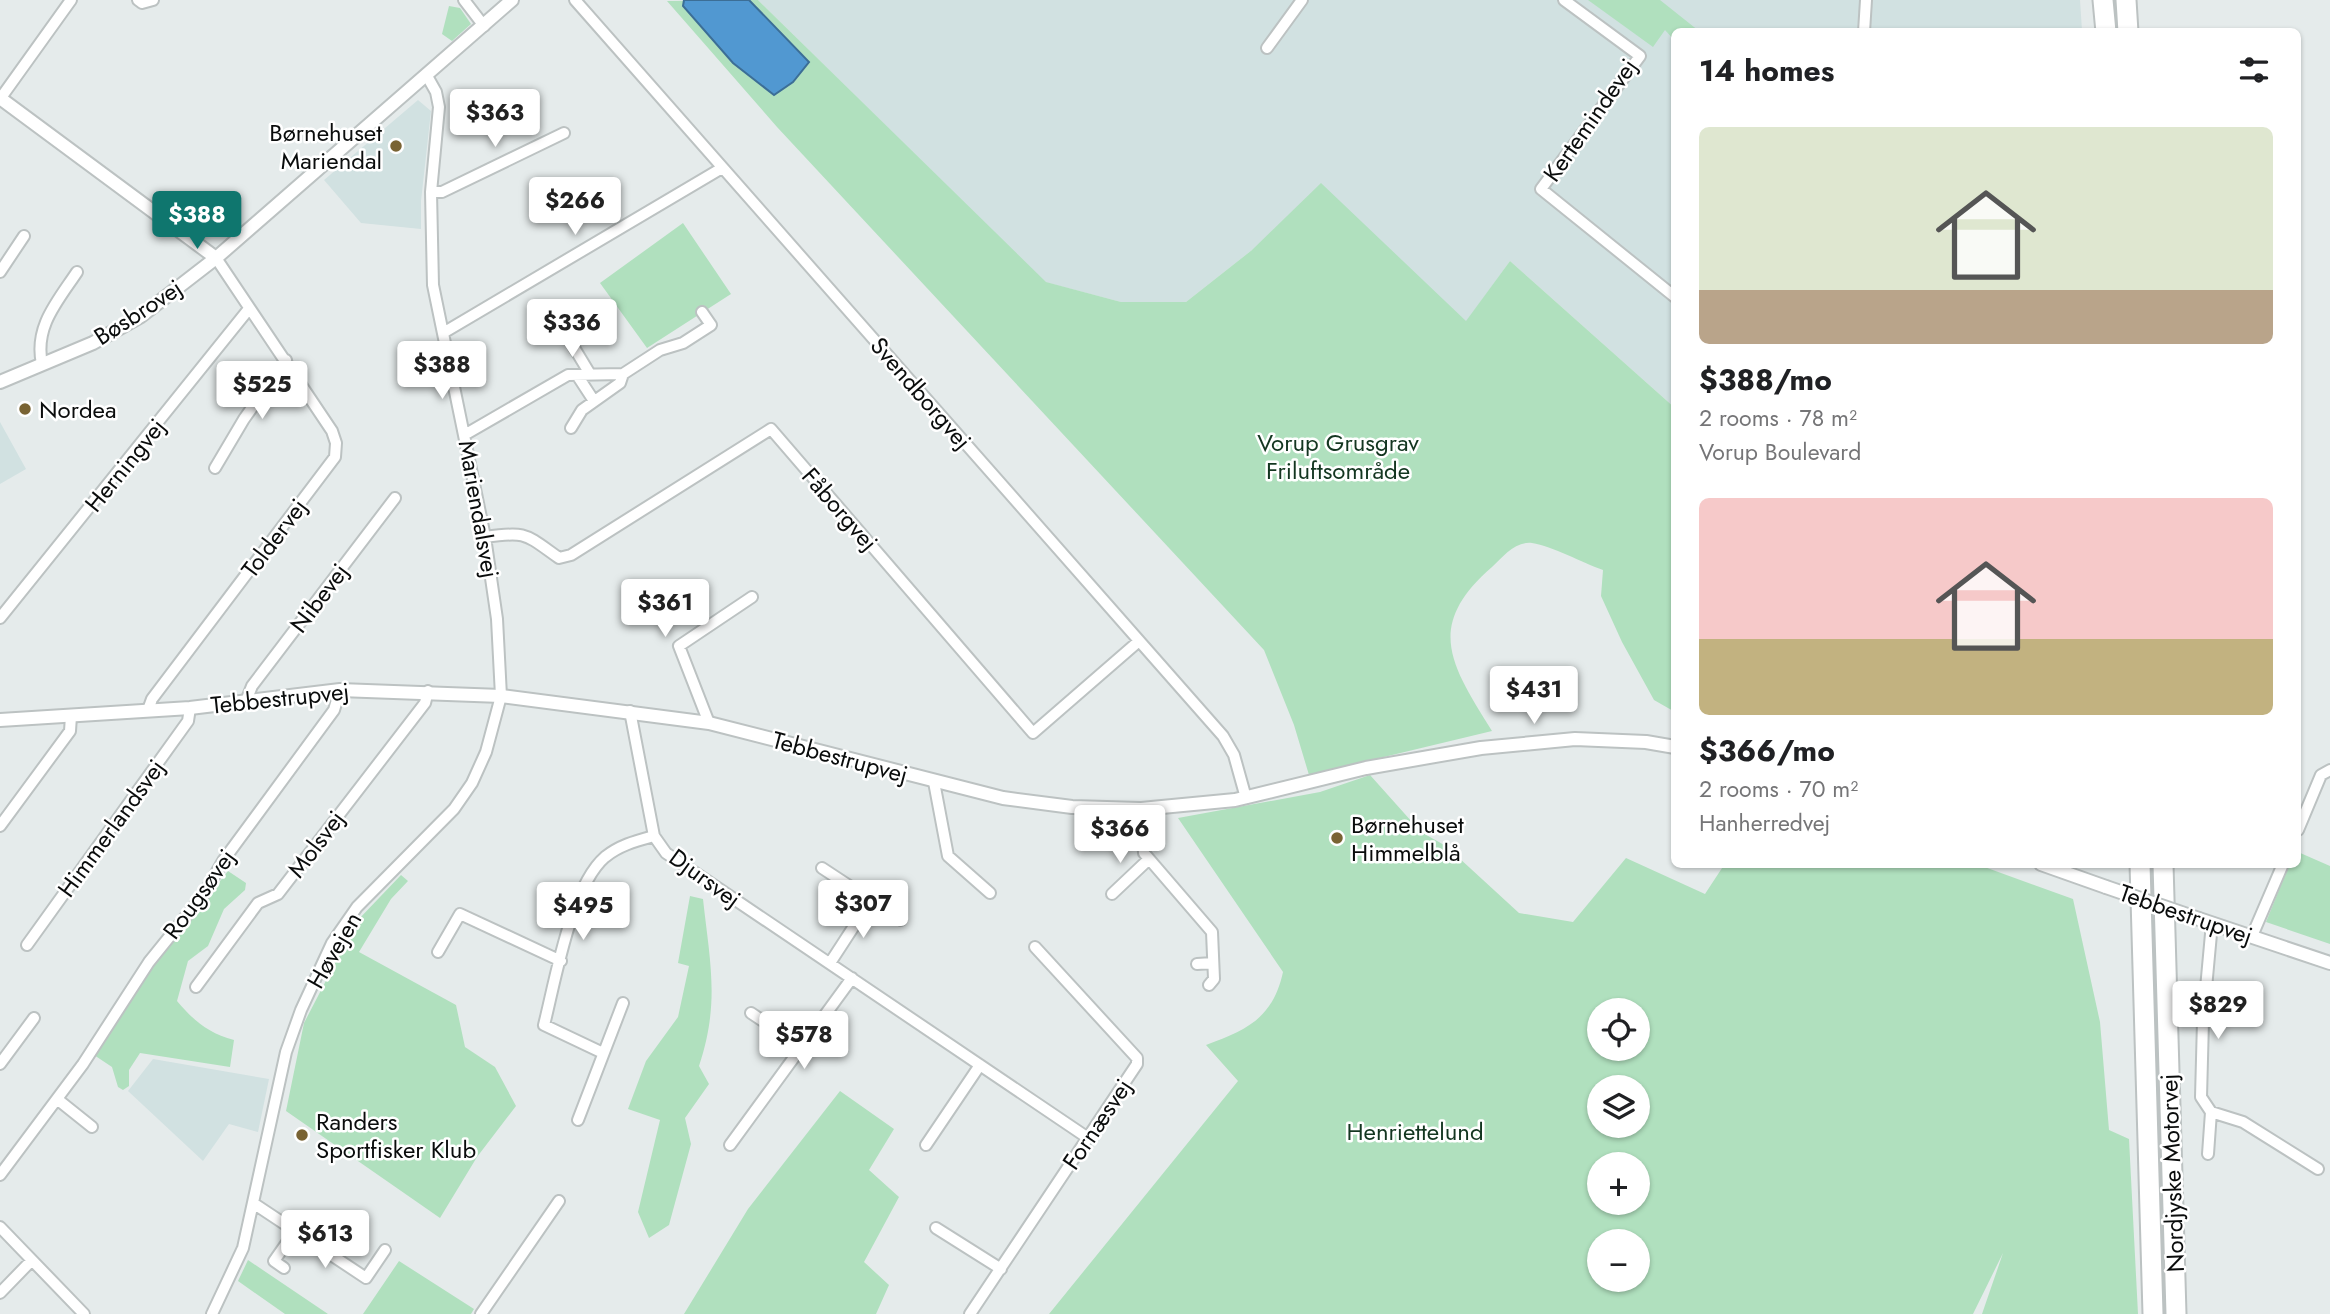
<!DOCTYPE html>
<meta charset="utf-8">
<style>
body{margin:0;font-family:Jost,sans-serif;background:#f6f6f6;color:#202124;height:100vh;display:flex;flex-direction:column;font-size:26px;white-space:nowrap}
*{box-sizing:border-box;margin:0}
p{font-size:23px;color:#757577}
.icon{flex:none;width:38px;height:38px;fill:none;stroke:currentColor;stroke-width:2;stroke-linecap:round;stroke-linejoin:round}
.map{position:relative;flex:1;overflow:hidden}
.drawer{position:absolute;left:1671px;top:28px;width:630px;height:840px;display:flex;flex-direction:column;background:#fff;border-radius:10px;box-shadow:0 2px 5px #0004}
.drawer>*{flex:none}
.tools{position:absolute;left:1587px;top:998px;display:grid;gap:14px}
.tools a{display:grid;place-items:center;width:63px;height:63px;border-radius:50%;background:#fff;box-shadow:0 2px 5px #0004;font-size:35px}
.price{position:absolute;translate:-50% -60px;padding:0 16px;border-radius:7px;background:#fff;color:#222;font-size:23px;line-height:46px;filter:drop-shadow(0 2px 4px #0008)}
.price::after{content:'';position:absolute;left:50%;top:42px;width:21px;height:16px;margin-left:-10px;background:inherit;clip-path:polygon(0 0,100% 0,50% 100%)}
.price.selected{background:#0f766e;color:#fff}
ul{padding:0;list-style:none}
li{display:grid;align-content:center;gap:14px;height:371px;padding:0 28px}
li span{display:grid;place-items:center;height:217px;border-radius:10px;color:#555}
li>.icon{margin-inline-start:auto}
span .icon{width:126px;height:126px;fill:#fffc;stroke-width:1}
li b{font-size:30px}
h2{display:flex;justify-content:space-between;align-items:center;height:84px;padding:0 28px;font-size:30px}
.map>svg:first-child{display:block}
.built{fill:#d1e1e1}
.green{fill:#b0e0be;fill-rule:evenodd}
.water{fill:#5198d1;stroke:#3c6e96;stroke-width:2}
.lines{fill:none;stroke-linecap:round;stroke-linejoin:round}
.minor-casing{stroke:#bcc2c2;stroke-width:14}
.tertiary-casing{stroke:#bcc2c2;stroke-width:16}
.motorway-casing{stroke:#bcc2c2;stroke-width:23}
.minor{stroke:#fff;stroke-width:10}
.tertiary{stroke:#fff;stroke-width:12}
.motorway{stroke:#fff;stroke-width:19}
.tertiary-bridge-casing{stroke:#bcc2c2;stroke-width:16;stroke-linecap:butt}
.tertiary-bridge{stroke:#fff;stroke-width:12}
.poi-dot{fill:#796333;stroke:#fff;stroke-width:2.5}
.labels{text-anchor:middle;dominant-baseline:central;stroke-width:5;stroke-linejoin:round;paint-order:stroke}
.street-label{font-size:24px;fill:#0a0c0c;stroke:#fff}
.poi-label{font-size:24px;fill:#0a0c0c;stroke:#fff;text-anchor:start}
.park-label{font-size:24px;fill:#133620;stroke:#fff}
</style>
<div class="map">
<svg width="2330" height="1314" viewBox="0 0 2330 1314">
<rect width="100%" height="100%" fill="#e5ebeb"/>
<path class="built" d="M758,0h1322l2,31 -407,1v159l-4,5 4,4v208l-165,-147 -44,61 -214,-72 -66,52h-65l-76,-20z
M418,100l13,11 -10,90v28l-60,-6 -37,-43z
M0,422l26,47 -26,15z
M153,1059l116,20 -11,53 -29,-8 -26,37 -75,-70z"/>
<path class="green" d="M758,0l288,282 75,20h65l66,-52 69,-67 145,138 44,-60 165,147v304l-21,-12 -32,-58 -21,-46 2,-26c-20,-7 -51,-24 -71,-27 -17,-2 -29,14 -40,24 -68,59 -41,98 0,164l-183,44 -15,-50 -30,-75 -487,-523 -110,-126z
M1588,0h72l39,31 -24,1v9l-10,-11 -12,17z
M449,6l11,2 11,16 -19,17 -10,-7z
M683,223l48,71 -84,54 -47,-65z
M1370,775l51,57 25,14 73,67 54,9 53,-64 79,36 19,-29h255l94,34 27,123 9,108 20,9 9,175h-156l21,-61 -30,61h-924l189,-233 -32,-36c41,-15 67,-27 77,-73l-105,-154 142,-26zM1600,1010h38v38h-38zM1600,1087h38v38h-38zM1600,1164h38v38h-38zM1600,1241h38v38h-38z
M2298,852l32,14v78l-64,-22 23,-57 9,-1z
M228,871l18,12 -1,7 -21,19 -16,37 -20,15 -11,40c17,20 31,32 57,39l-4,27 -90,-14 -11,17v16l-6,4 -5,-3 -6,-20 -18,-12 63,-94z
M401,875l7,6 -17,18 -32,53 97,53 9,42 30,20 21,39 -39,51 -37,61 -154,-107 18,-88 53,-102z
M690,896l13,3c7,64 17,104 -4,167l10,18 -24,34 6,26 -22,81 -20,13 -11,-26 22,-92 -32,-11 18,-48 32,-44 11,-51 -11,-3z
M840,1091l54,38 -25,41 30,27 -35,65 25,23 -13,29h-192l64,-105z
M248,1260l80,54h-43l-47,-33z
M399,1261l75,48 -3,5h-108z"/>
<path class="water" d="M684,0h65l60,62 -16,20 -19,13 -41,-32 -50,-57z"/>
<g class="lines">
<g class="minor-casing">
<path id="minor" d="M138,0l4,3 11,-3
M464,0l20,26
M575,0l648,736 11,19 12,43
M1564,0l76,56 -99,133 134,108
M1864,32l2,-32
M1267,48l35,-48
M0,99l71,-99
M431,192h11l122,-59
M0,272l24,-36
M443,333l279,-165
M567,336l23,38
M42,364c-8,-37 15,-62 35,-92
M577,375l17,26
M571,428l11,-18 38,-27 3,-9
M466,434l102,-59 55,-1 37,-24 23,-7 28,-18 -9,-13
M215,468l29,-49 42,-59
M485,537c42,-6 40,-3 74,21l12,-3 200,-126 262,304 106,-92
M0,618l248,-308
M246,701l6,-15 143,-188
M148,710l4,-11 183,-242 1,-14 -4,-12 -116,-173
M630,711l24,125 12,17 422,285
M709,723l-30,-77 73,-49
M934,782l14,74 42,37
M1141,809l3,44 68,79 2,47 -5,6
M0,826l70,-95 1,-15
M2298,830l23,-55 9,-5
M822,868l79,52
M1112,894l37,-35
M2252,936l31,-72
M27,945l161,-224 2,-13
M438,952l22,-38 101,47
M830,963l41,-63
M1197,964l16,-1
M196,987l62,-84 20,-9 147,-191 3,-12
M751,1013l51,34
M603,1053l-59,-28c11,-43 27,-139 61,-168 15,-12 31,-16 49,-21
M0,1064l34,-46
M57,1099l35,28
M2211,1112l32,10 75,47
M578,1120l45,-117
M730,1145l122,-167
M926,1145l54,-80
M2208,1154l3,-42 -10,-15 2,-76 9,-98
M0,1175l83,-111 66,-102 55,-68 19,-33 111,-151 6,-20
M253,1203l113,75 19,-28
M0,1227l84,87
M936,1228l65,41
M284,1268l-10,-7 21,-30
M0,1293l32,-33
M212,1314l31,-66 43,-196 15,-42 31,-67 25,-36 97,-98 18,-26 14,-31 15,-56 -4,-77 -12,-82 -52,-252 -2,-93 8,-85 -3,-15 -9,-16
M481,1314l78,-113
M970,1314l167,-250v-6l-102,-111"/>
</g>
<g class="tertiary-casing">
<path id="tertiary" d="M0,98l216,160
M0,382l93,-39 48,-27 75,-58 296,-258
M0,720l190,-12 150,-18 161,6 208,27 294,75 69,9 69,2 94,-9 131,-32 115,-20 94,-9 71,3 29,5
M2041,864l65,23
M2199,919l131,44"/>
</g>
<g class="motorway-casing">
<path id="motorway" d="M2103,0l3,32
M2126,0l2,32
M2140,864l13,450
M2163,864l13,450"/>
</g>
<use href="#minor" class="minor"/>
<use href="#tertiary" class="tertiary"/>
<use href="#motorway" class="motorway"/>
<g class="tertiary-bridge-casing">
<path id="tertiary-bridge" d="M2106,887l93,32"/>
</g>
<use href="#tertiary-bridge" class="tertiary-bridge"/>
</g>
<g class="poi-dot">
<circle cx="396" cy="146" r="7"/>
<circle cx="25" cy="409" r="7"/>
<circle cx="1337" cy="838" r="7"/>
<circle cx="302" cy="1135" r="7"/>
</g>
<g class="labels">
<g class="street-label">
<text transform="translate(1590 120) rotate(-55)">Kertemindevej</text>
<text transform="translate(138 312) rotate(-33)">Bøsbrovej</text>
<text transform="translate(921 393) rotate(49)">Svendborgvej</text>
<text transform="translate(125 465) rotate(-51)">Herningvej</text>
<text transform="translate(479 509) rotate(80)">Mariendalsvej</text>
<text transform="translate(840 509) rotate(49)">Fåborgvej</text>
<text transform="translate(274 538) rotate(-53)">Toldervej</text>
<text transform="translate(319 598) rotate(-53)">Nibevej</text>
<text transform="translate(280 698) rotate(-6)">Tebbestrupvej</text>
<text transform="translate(840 757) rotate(15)">Tebbestrupvej</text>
<text transform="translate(111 828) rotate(-54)">Himmerlandsvej</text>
<text transform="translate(316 844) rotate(-53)">Molsvej</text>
<text transform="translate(705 878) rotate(36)">Djursvej</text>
<text transform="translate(199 894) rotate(-54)">Rougsøvej</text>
<text transform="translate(2186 914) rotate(19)">Tebbestrupvej</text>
<text transform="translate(334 950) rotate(-60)">Høvejen</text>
<text transform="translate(1097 1124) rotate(-56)">Fornæsvej</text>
<text transform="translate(2172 1173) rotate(-92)">Nordjyske Motorvej</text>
</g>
<g class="poi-label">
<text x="382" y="132" text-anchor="end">Børnehuset<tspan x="382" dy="28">Mariendal</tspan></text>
<text x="39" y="409">Nordea</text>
<text x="1351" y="824">Børnehuset<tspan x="1351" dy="28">Himmelblå</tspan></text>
<text x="316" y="1121">Randers<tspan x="316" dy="28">Sportfisker Klub</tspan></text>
</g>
<g class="park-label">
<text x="1338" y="442">Vorup Grusgrav<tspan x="1338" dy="28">Friluftsområde</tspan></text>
<text x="1415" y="1131">Henriettelund</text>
</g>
</g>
</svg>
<div class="tools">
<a><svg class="icon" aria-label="locate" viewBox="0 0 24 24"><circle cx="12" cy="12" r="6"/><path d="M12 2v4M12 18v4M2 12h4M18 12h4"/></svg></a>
<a><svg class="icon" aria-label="layers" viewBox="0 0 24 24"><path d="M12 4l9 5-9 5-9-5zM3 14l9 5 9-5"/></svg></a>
<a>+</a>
<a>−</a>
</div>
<b class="price" style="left:495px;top:149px">$363</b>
<b class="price" style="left:575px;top:237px">$266</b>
<b class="price selected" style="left:197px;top:251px">$388</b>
<b class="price" style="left:572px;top:359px">$336</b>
<b class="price" style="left:442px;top:401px">$388</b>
<b class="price" style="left:262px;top:421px">$525</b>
<b class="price" style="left:665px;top:639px">$361</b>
<b class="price" style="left:1534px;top:726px">$431</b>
<b class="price" style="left:1120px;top:865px">$366</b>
<b class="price" style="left:863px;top:940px">$307</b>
<b class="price" style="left:583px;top:942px">$495</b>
<b class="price" style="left:2218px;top:1041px">$829</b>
<b class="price" style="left:804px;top:1071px">$578</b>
<b class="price" style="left:325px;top:1270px">$613</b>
<section class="drawer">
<h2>14 homes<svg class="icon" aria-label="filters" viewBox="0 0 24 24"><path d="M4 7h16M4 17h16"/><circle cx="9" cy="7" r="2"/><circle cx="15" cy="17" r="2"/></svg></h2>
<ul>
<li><span style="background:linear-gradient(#dfe7d0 75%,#b9a48a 0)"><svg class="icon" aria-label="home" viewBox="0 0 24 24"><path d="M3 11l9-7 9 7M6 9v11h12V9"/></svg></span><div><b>$388/mo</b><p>2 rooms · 78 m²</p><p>Vorup Boulevard</p></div></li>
<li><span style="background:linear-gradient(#f6c9c9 65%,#c2b280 0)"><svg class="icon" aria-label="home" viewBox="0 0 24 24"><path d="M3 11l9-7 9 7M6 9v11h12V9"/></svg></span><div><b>$366/mo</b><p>2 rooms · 70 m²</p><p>Hanherredvej</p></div></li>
</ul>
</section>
</div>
